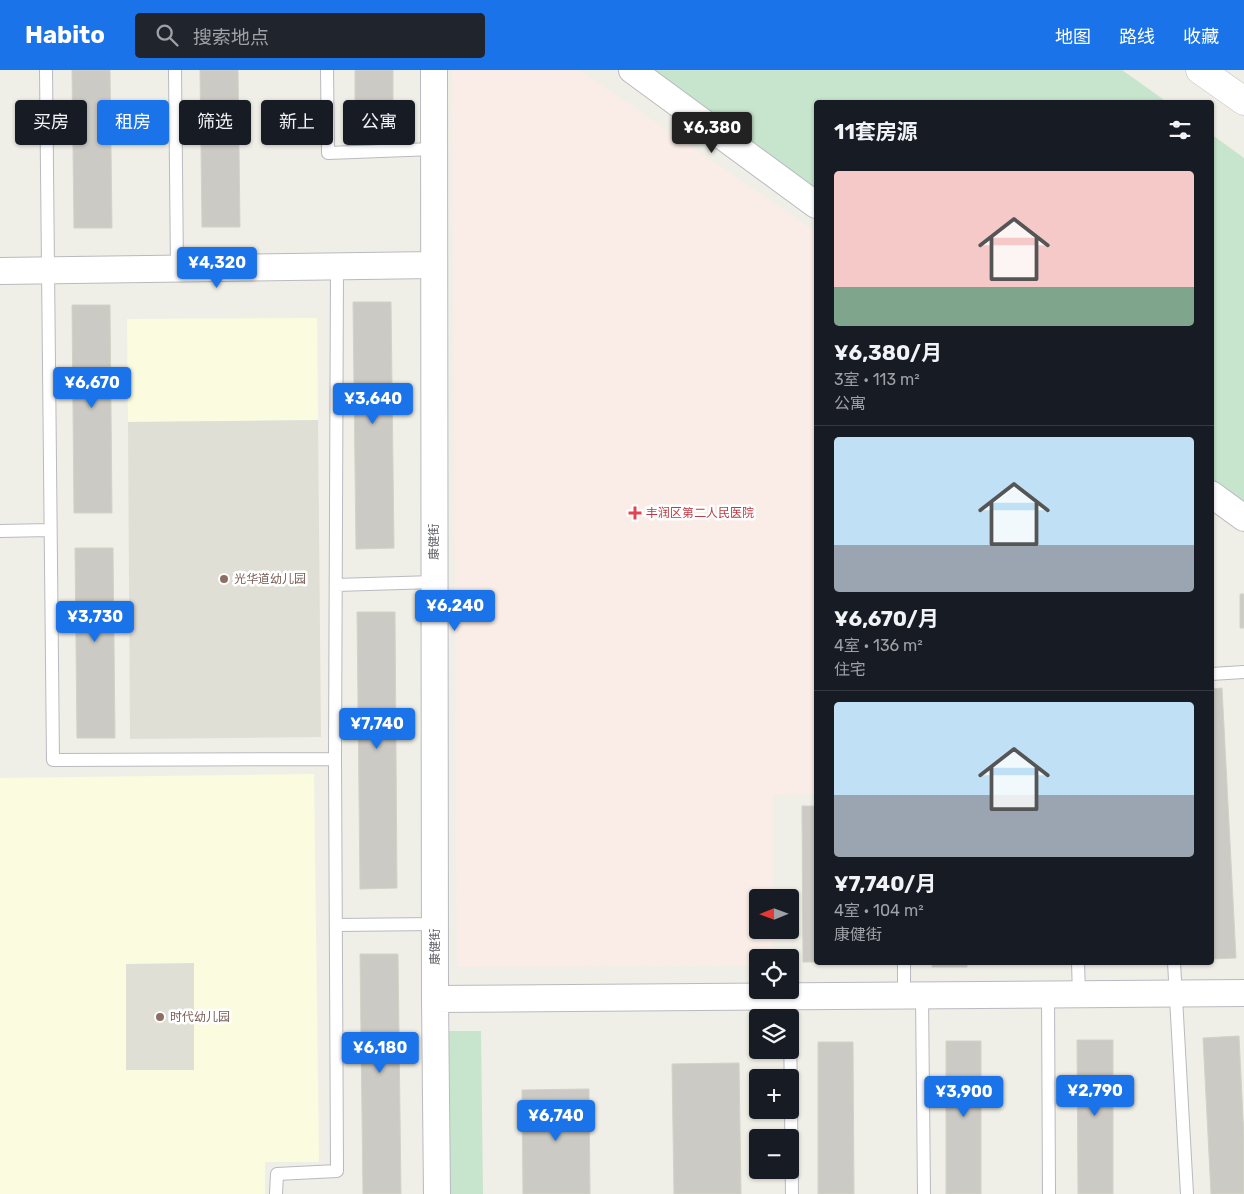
<!DOCTYPE html>
<html lang="zh">
<meta charset="utf-8">
<style>
body{margin:0;font-family:Rubik,"Noto Sans SC",sans-serif;background:#20242c;color:#f1f3f6;height:100vh;display:flex;flex-direction:column;font-size:19px;white-space:nowrap}
*{box-sizing:border-box;margin:0}
p{font-size:16px;color:#9ea1a6}
.icon{flex:none;width:28px;height:28px;fill:none;stroke:currentColor;stroke-width:2;stroke-linecap:round;stroke-linejoin:round}
.map{position:relative;flex:1;overflow:hidden}
.side{position:absolute;left:814px;top:30px;width:400px;height:865px;display:flex;flex-direction:column;background:#171b24;border-radius:5px;box-shadow:0 1px 4px #0004}
.side>*{flex:none}
.hud{position:absolute;left:15px;top:30px;width:475px;height:45px;display:flex;gap:10px}
.needle{width:32px;rotate:269deg}
.buttons{position:absolute;left:749px;top:819px;display:grid;gap:10px}
.buttons a{display:grid;place-items:center;width:50px;height:50px;border-radius:5px;background:#171b24;box-shadow:0 1px 4px #0004;font-size:25px}
.price{position:absolute;translate:-50% -42px;padding:0 11px;border-radius:5px;background:#1a73e8;color:#fff;font-size:16px;line-height:32px;filter:drop-shadow(0 1px 2px #0008)}
.price::after{content:'';position:absolute;left:50%;top:30px;width:15px;height:11px;margin-left:-8px;background:inherit;clip-path:polygon(0 0,100% 0,50% 100%)}
.price.selected{background:#222;color:#fff}
ul{padding:0;list-style:none}
li{display:grid;align-content:center;gap:10px;height:265px;padding:0 20px}
li+li{border-top:1px solid #363941}
li span{display:grid;place-items:center;height:155px;border-radius:5px;color:#555}
li>.icon{margin-inline-start:auto}
span .icon{width:90px;height:90px;fill:#fffc;stroke-width:1}
li b{font-size:21px}
h2{display:flex;justify-content:space-between;align-items:center;height:60px;padding:0 20px;font-size:21px}
.pill{padding:0 18px;border-radius:5px;background:#171b24;box-shadow:0 1px 4px #0004;font-size:18px;line-height:45px}
.pill.selected{background:#1a73e8;color:#fff}
header{display:flex;align-items:center;gap:30px;box-sizing:border-box;height:70px;padding:0 25px;background:#1a73e8;color:#fff}
header strong{font-size:24px}
nav{display:flex;gap:28px;margin-inline-start:auto;font-size:18px}
.search{width:350px;height:45px;background:#20242c;display:flex;align-items:center;gap:12px;box-sizing:border-box;padding:0 18px;border-radius:5px;color:#9ea1a6;font-size:19px}
.map>svg:first-child{display:block}
.commercial{fill:#fbfbe0}
.education{fill:#dfdfd6}
.medical{fill:#faece6}
.green{fill:#c6e5cc}
.building{fill:#cbcac4;stroke:#d4d2c6}
.lines{fill:none;stroke-linecap:round;stroke-linejoin:round}
.service-casing{stroke:#b9bac0;stroke-width:14}
.minor-casing{stroke:#b9bac0;stroke-width:28}
.secondary-casing{stroke:#b6b7bd;stroke-width:29}
.service{stroke:#fff;stroke-width:12}
.minor{stroke:#fff;stroke-width:26}
.secondary{stroke:#fff;stroke-width:28}
.health-dot{fill:#e0444e;stroke:#fff;stroke-width:2}
.education-dot{fill:#8d6e63;stroke:#fff;stroke-width:2}
.labels{text-anchor:middle;dominant-baseline:central;stroke-width:5;stroke-linejoin:round;paint-order:stroke}
.health-label{font-size:12px;fill:#be3a42;stroke:#fff;text-anchor:start}
.street-label{font-size:12px;fill:#5f6066;stroke:#fff}
.education-label{font-size:12px;fill:#785e54;stroke:#fff;text-anchor:start}
</style>
<header>
<strong>Habito</strong>
<div class="search"><svg class="icon" aria-label="search" viewBox="0 0 24 24"><circle cx="10" cy="10" r="6"/><path d="M15 15l6 6"/></svg>搜索地点</div>
<nav><a>地图</a><a>路线</a><a>收藏</a></nav>
</header>
<div class="map">
<svg width="1244" height="1124" viewBox="0 0 1244 1124">
<rect width="100%" height="100%" fill="#efefe7"/>
<path class="commercial" d="M317,248l1,102 -190,2 -1,-103z
M314,704l5,388h-54v32h-265v-416z"/>
<path class="education" d="M318,350l3,317 -191,2 -2,-317z
M194,893v107h-68v-106z"/>
<path class="medical" d="M452,0h127l237,162v562l-43,1v102l-15,1v32h15v27l-15,1 -1,8 -300,1z"/>
<path class="green" d="M649,0h473l45,32h-351v91z
M1211,64l33,24v347l-33,-24z
M441,961h40l2,163h-39z"/>
<path class="building" d="M72,0h38l2,158h-38z
M200,0h38l2,157h-38z
M355,0h38v74h-38z
M353,232h38l3,246 -38,1z
M72,235h38l2,208h-38z
M75,478h38l2,190h-38z
M1240,524h4v34h-4z
M357,542h38l2,276 -37,1z
M1222,618l14,270 -25,1v-270z
M802,736h14v156h-13z
M360,884h38l3,240h-38z
M932,892h35v5h-35z
M1239,966l5,102v56h-33l-8,-156z
M1077,970h36v154h-35z
M946,971h35v153h-35z
M818,972h35l1,152h-36z
M739,993l2,131h-67l-2,-130z
M589,1019l1,105h-67l-1,-104z"/>
<g class="lines">
<g class="service-casing">
<path id="service" d="M46,0l7,690 282,-1
M175,0l2,199
M327,0l1,83 106,-4
M0,461l50,-1
M336,515l98,-3
M1211,604l33,-2
M336,855l99,-1
M904,892v34
M1078,892l1,33
M1174,892l13,232
M1048,925l1,199
M922,926l2,198
M790,952l2,172
M276,1124l1,-20 60,-3 -2,-412 2,-492"/>
</g>
<g class="minor-casing">
<path id="minor" d="M434,0l1,929 2,195
M632,0l184,135
M0,201l434,-6
M1211,424l33,24
M435,929l809,-6"/>
</g>
<g class="secondary-casing">
<path id="secondary" d="M1200,0l44,31"/>
</g>
<use href="#service" class="service"/>
<use href="#minor" class="minor"/>
<use href="#secondary" class="secondary"/>
</g>
<path class="health-dot" d="M632.5 435.5h5v5h5v5h-5v5h-5v-5h-5v-5h5z"/>
<g class="education-dot">
<circle cx="224" cy="509" r="5"/>
<circle cx="160" cy="947" r="5"/>
</g>
<g class="labels">
<g class="health-label">
<text x="646" y="443">丰润区第二人民医院</text>
</g>
<g class="street-label">
<text transform="translate(434 472) rotate(-90)">康健街</text>
<text transform="translate(435 877) rotate(-90)">康健街</text>
</g>
<g class="education-label">
<text x="234" y="509">光华道幼儿园</text>
<text x="170" y="947">时代幼儿园</text>
</g>
</g>
</svg>
<div class="buttons">
<a><svg class="needle" viewBox="-14 -14 28 28"><path d="M0-13l5 13h-10z" fill="#e53935"/><path d="M0 13l5-13h-10z" fill="#9ea1a6"/></svg></a>
<a><svg class="icon" aria-label="locate" viewBox="0 0 24 24"><circle cx="12" cy="12" r="6"/><path d="M12 2v4M12 18v4M2 12h4M18 12h4"/></svg></a>
<a><svg class="icon" aria-label="layers" viewBox="0 0 24 24"><path d="M12 4l9 5-9 5-9-5zM3 14l9 5 9-5"/></svg></a>
<a>+</a>
<a>−</a>
</div>
<b class="price selected" style="left:712px;top:84px">¥6,380</b>
<b class="price" style="left:217px;top:219px">¥4,320</b>
<b class="price" style="left:92px;top:339px">¥6,670</b>
<b class="price" style="left:373px;top:355px">¥3,640</b>
<b class="price" style="left:455px;top:562px">¥6,240</b>
<b class="price" style="left:95px;top:573px">¥3,730</b>
<b class="price" style="left:377px;top:680px">¥7,740</b>
<b class="price" style="left:380px;top:1004px">¥6,180</b>
<b class="price" style="left:1095px;top:1047px">¥2,790</b>
<b class="price" style="left:964px;top:1048px">¥3,900</b>
<b class="price" style="left:556px;top:1072px">¥6,740</b>
<div class="hud">
<a class="pill">买房</a>
<a class="pill selected">租房</a>
<a class="pill">筛选</a>
<a class="pill">新上</a>
<a class="pill">公寓</a>
</div>
<section class="side">
<h2>11套房源<svg class="icon" aria-label="filters" viewBox="0 0 24 24"><path d="M4 7h16M4 17h16"/><circle cx="9" cy="7" r="2"/><circle cx="15" cy="17" r="2"/></svg></h2>
<ul>
<li><span style="background:linear-gradient(#f6c9c9 75%,#7fa58c 0)"><svg class="icon" aria-label="home" viewBox="0 0 24 24"><path d="M3 11l9-7 9 7M6 9v11h12V9"/></svg></span><div><b>¥6,380/月</b><p>3室 · 113 m²</p><p>公寓</p></div></li>
<li><span style="background:linear-gradient(#bfe0f5 70%,#9aa5b1 0)"><svg class="icon" aria-label="home" viewBox="0 0 24 24"><path d="M3 11l9-7 9 7M6 9v11h12V9"/></svg></span><div><b>¥6,670/月</b><p>4室 · 136 m²</p><p>住宅</p></div></li>
<li><span style="background:linear-gradient(#bfe0f5 60%,#9aa5b1 0)"><svg class="icon" aria-label="home" viewBox="0 0 24 24"><path d="M3 11l9-7 9 7M6 9v11h12V9"/></svg></span><div><b>¥7,740/月</b><p>4室 · 104 m²</p><p>康健街</p></div></li>
</ul>
</section>
</div>
